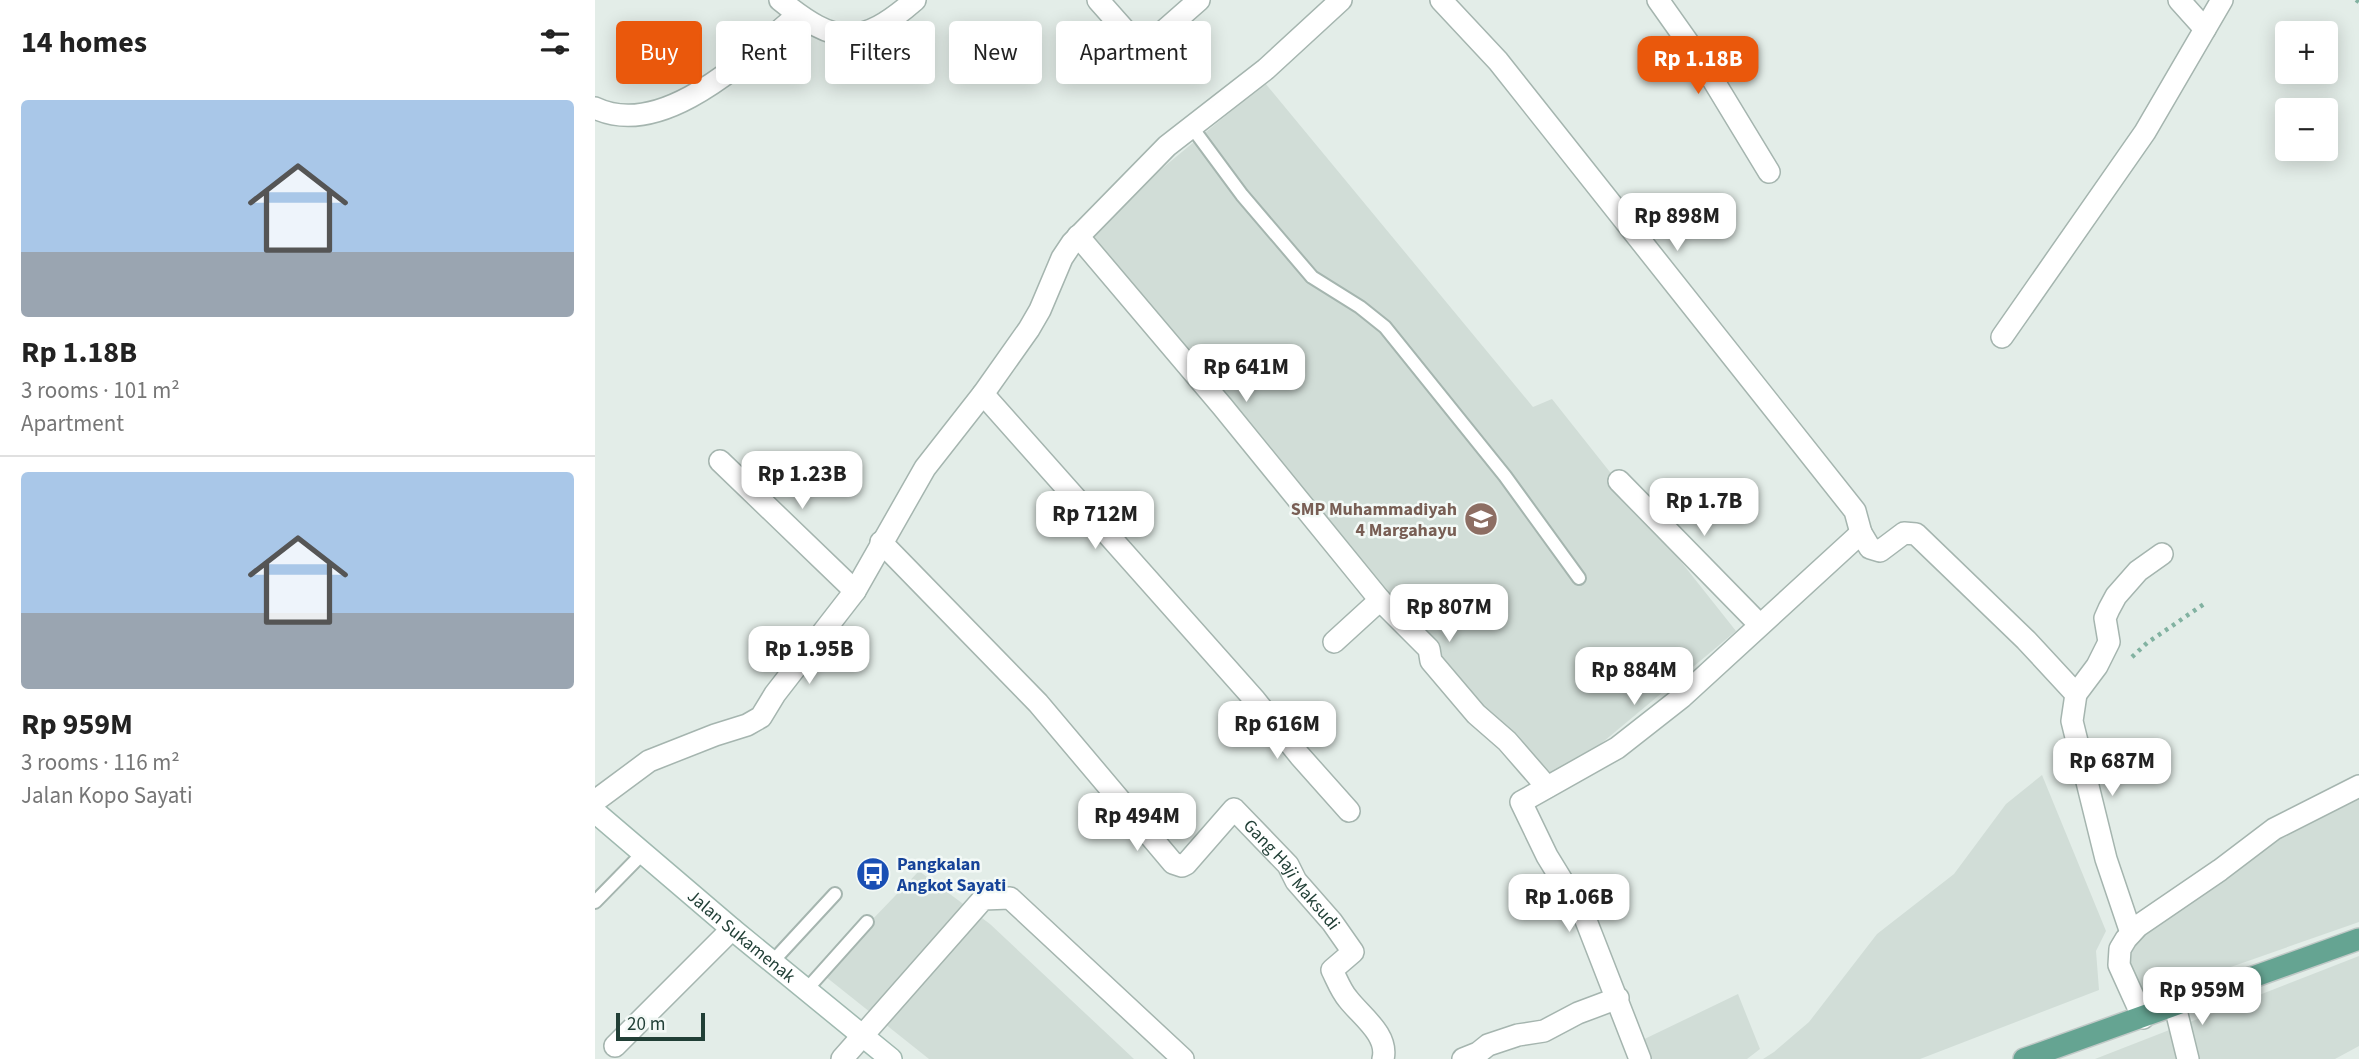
<!DOCTYPE html>
<meta charset="utf-8">
<style>
body{margin:0;font-family:"Source Sans 3",sans-serif;background:#f2f2f2;color:#222;height:100vh;display:flex;flex-direction:column;font-size:26px;white-space:nowrap}
*{box-sizing:border-box;margin:0}
p{font-size:23px;color:#767676}
.icon{flex:none;width:38px;height:38px;fill:none;stroke:currentColor;stroke-width:2;stroke-linecap:round;stroke-linejoin:round}
.map{position:relative;flex:1;overflow:hidden}
.sheet{display:flex;flex-direction:column;background:#fff;width:595px}
.sheet>*{flex:none}
.guide{position:absolute;left:21px;top:21px;width:665px;height:63px;display:flex;gap:14px}
.fabs{position:absolute;left:1680px;top:21px;display:grid;gap:14px}
.fabs a{display:grid;place-items:center;width:63px;height:63px;border-radius:7px;background:#fff;box-shadow:0 4px 18px #0003;font-size:35px}
.scale{position:absolute;left:21px;bottom:18px;width:89px;box-sizing:border-box;padding-left:7px;border:4px solid #213f36;border-top:0;font-size:19px;line-height:24px;white-space:nowrap;color:#213f36;-webkit-text-stroke:5px #f3f9f6;paint-order:stroke}
.price{position:absolute;translate:-50% -60px;padding:0 16px;border-radius:14px;background:#fff;color:#222;font-size:23px;line-height:46px;filter:drop-shadow(0 2px 4px #0008)}
.price::after{content:'';position:absolute;left:50%;top:42px;width:21px;height:16px;margin-left:-10px;background:inherit;clip-path:polygon(0 0,100% 0,50% 100%)}
.price.current{background:#ea580c;color:#fff}
ul{padding:0;list-style:none}
li{display:grid;align-content:center;gap:14px;height:371px;padding:0 21px}
li+li{border-top:2px solid #e0e0e0}
li span{display:grid;place-items:center;height:217px;border-radius:7px;color:#555}
li>.icon{margin-inline-start:auto}
span .icon{width:126px;height:126px;fill:#fffc;stroke-width:1}
li b{font-size:30px}
h2{display:flex;justify-content:space-between;align-items:center;height:84px;padding:0 21px;font-size:30px}
.chip{padding:0 24px;border-radius:7px;background:#fff;box-shadow:0 4px 18px #0003;font-size:24px;line-height:63px}
.chip.current{background:#ea580c;color:#fff}
main{display:flex;flex:1;min-height:0}
.map>svg:first-child{display:block}
.built{fill:#d1ddd7}
.lines{fill:none;stroke-linecap:round;stroke-linejoin:round}
.service-casing{stroke:#a5b5af;stroke-width:16}
.minor-casing{stroke:#a5b5af;stroke-width:24}
.secondary-casing{stroke:#a0b9b0;stroke-width:24}
.primary-casing{stroke:#c1c9c7;stroke-width:24}
.path{stroke:#82b2a1;stroke-width:4.5;stroke-dasharray:3.5 5;stroke-linecap:butt}
.service{stroke:#fff;stroke-width:12}
.minor{stroke:#fff;stroke-width:21}
.secondary{stroke:#fff;stroke-width:21}
.primary{stroke:#65a492;stroke-width:21}
.labels{text-anchor:middle;dominant-baseline:central;stroke-width:5;stroke-linejoin:round;paint-order:stroke}
.education-label{font-size:18px;font-weight:bold;fill:#785e54;stroke:#f3f9f6;text-anchor:end}
.transit-label{font-size:18px;font-weight:bold;fill:#164399;stroke:#f3f9f6;text-anchor:start}
.street-label{font-size:18px;fill:#213f36;stroke:#f3f9f6}
</style>
<main>
<section class="sheet">
<h2>14 homes<svg class="icon" aria-label="filters" viewBox="0 0 24 24"><path d="M4 7h16M4 17h16"/><circle cx="9" cy="7" r="2"/><circle cx="15" cy="17" r="2"/></svg></h2>
<ul>
<li><span style="background:linear-gradient(#a9c7e8 70%,#9aa5b1 0)"><svg class="icon" aria-label="home" viewBox="0 0 24 24"><path d="M3 11l9-7 9 7M6 9v11h12V9"/></svg></span><div><b>Rp 1.18B</b><p>3 rooms · 101 m²</p><p>Apartment</p></div></li>
<li><span style="background:linear-gradient(#a9c7e8 65%,#9aa5b1 0)"><svg class="icon" aria-label="home" viewBox="0 0 24 24"><path d="M3 11l9-7 9 7M6 9v11h12V9"/></svg></span><div><b>Rp 959M</b><p>3 rooms · 116 m²</p><p>Jalan Kopo Sayati</p></div></li>
</ul>
</section>
<div class="map">
<svg width="1764" height="1059" viewBox="0 0 1764 1059">
<rect width="100%" height="100%" fill="#e3ede8"/>
<path class="built" d="M670,83l268,324 19,-8 184,232 -193,161 -458,-550 21,-27z
M1447,775l64,156 -10,20 3,39 -179,69h-157l11,-7 35,-30 68,-88 77,-60 52,-70z
M1764,791v131l-214,75 -15,-25 2,-31 119,-96z
M324,871l71,53 144,135h-205l-108,-86z
M1764,956v90l-24,13h-240z
M1143,994l22,55 -13,10h-110l-5,-14z"/>
<g class="lines">
<g class="service-casing">
<path id="service" d="M596,126l51,69 70,82 48,30 25,20 120,149 74,102
M0,902l47,-48
M179,960l61,-66
M212,989l60,-67"/>
</g>
<g class="minor-casing">
<g id="minor">
<path d="M185,0c56,46 81,47 135,0"/>
<path d="M503,0l39,44 5,2 7,-2 50,-44"/>
<path d="M846,0l57,61 357,450 6,22"/>
<path d="M1063,0l46,65 65,107"/>
<path d="M1584,0l26,29"/>
<path d="M0,108c69,33 154,-53 203,-93"/>
<path d="M483,236l144,170 158,194"/>
<path d="M1407,337l143,-205 77,-132"/>
<path d="M388,394l272,306 45,56 49,55"/>
<path d="M125,461l135,130"/>
<path d="M1024,481l140,143"/>
<path id="s1" d="M286,542l157,161 135,160 9,3 4,-2 48,-55 54,56 8,16 36,41 21,30 -21,18c5,10 9,21 16,29 13,17 41,36 35,60"/>
<path d="M739,642l46,-42 49,49 2,12 45,53 31,27 40,46"/>
<path d="M0,801l54,-40 66,-26 32,-10 14,-8 14,-23 80,-103 70,-123 58,-74 46,-65 11,-19 22,-52 10,-15 95,-97 99,-77 75,-69"/>
<path d="M1536,933l-25,-74 -34,-138 4,-27 21,-28 12,-24 -4,-24 4,-9 7,-13 22,-25 24,-17"/>
<path d="M1580,1006l13,53"/>
<path d="M1548,1018l-24,-53 1,-16 6,-10 12,-13 82,-56 54,-41 85,-43"/>
<path d="M20,1046l117,-117"/>
<path d="M247,1059l141,-160 27,-1 173,161"/>
<path d="M868,1059l15,-6 10,-8 30,-10 26,-4 34,-18 40,-15"/>
<path d="M1045,1059l-55,-141 -38,-62 -26,-54 96,-54 65,-51 179,-164 9,15 10,3 24,-18 12,1 110,106 50,54"/>
</g>
</g>
<g class="secondary-casing">
<g id="secondary">
<path id="s2" d="M0,812l137,117 159,130"/>
</g>
</g>
<g class="primary-casing">
<path id="primary" d="M1429,1059l335,-120"/>
</g>
<path class="path" d="M1761,0l3,2
M1537,657l15,-14 57,-39"/>
<use href="#service" class="service"/>
<use href="#minor" class="minor"/>
<use href="#secondary" class="secondary"/>
<use href="#primary" class="primary"/>
</g>
<defs>
<g id="school-disc" transform="scale(1.75)"><circle r="9.5" fill="#8d6e63" stroke="#f3f9f6"/><path d="M0-5L7-2L0 1L-7-2ZM-4 1L0 2.5L4 1V4Q0 6-4 4Z" fill="#fff"/></g>
<g id="bus-disc" transform="scale(1.75)"><circle r="9.5" fill="#1a4fb4" stroke="#f3f9f6"/><path d="M-5-6H5V4H4V6H2V4H-2V6H-4V4H-5ZM-3.5-4V0h7V-4ZM-3.5 1.2v1.5H-2V1.2ZM2 1.2v1.5H3.5V1.2Z" fill="#fff"/></g>
</defs>
<g fill-rule="evenodd">
<use href="#school-disc" x="886" y="519"/>
<use href="#bus-disc" x="278" y="874"/>
</g>
<g class="labels">
<g class="education-label">
<text x="862" y="509">SMP Muhammadiyah<tspan x="862" dy="21">4 Margahayu</tspan></text>
</g>
<g class="transit-label">
<text x="302" y="864">Pangkalan<tspan x="302" dy="21">Angkot Sayati</tspan></text>
</g>
<g class="street-label">
<text stroke="none"><textPath href="#s1" startOffset="609">Gang Haji Maksudi</textPath></text>
<text stroke="none"><textPath href="#s2" startOffset="192">Jalan Sukamenak</textPath></text>
</g>
</g>
</svg>
<div class="fabs">
<a>+</a>
<a>−</a>
</div>
<div class="scale">20 m</div>
<b class="price current" style="left:1103px;top:96px">Rp 1.18B</b>
<b class="price" style="left:1082px;top:253px">Rp 898M</b>
<b class="price" style="left:651px;top:404px">Rp 641M</b>
<b class="price" style="left:207px;top:511px">Rp 1.23B</b>
<b class="price" style="left:1109px;top:538px">Rp 1.7B</b>
<b class="price" style="left:500px;top:551px">Rp 712M</b>
<b class="price" style="left:854px;top:644px">Rp 807M</b>
<b class="price" style="left:214px;top:686px">Rp 1.95B</b>
<b class="price" style="left:1039px;top:707px">Rp 884M</b>
<b class="price" style="left:682px;top:761px">Rp 616M</b>
<b class="price" style="left:1517px;top:798px">Rp 687M</b>
<b class="price" style="left:542px;top:853px">Rp 494M</b>
<b class="price" style="left:974px;top:934px">Rp 1.06B</b>
<b class="price" style="left:1607px;top:1027px">Rp 959M</b>
<div class="guide">
<a class="chip current">Buy</a>
<a class="chip">Rent</a>
<a class="chip">Filters</a>
<a class="chip">New</a>
<a class="chip">Apartment</a>
</div>
</div>
</main>
